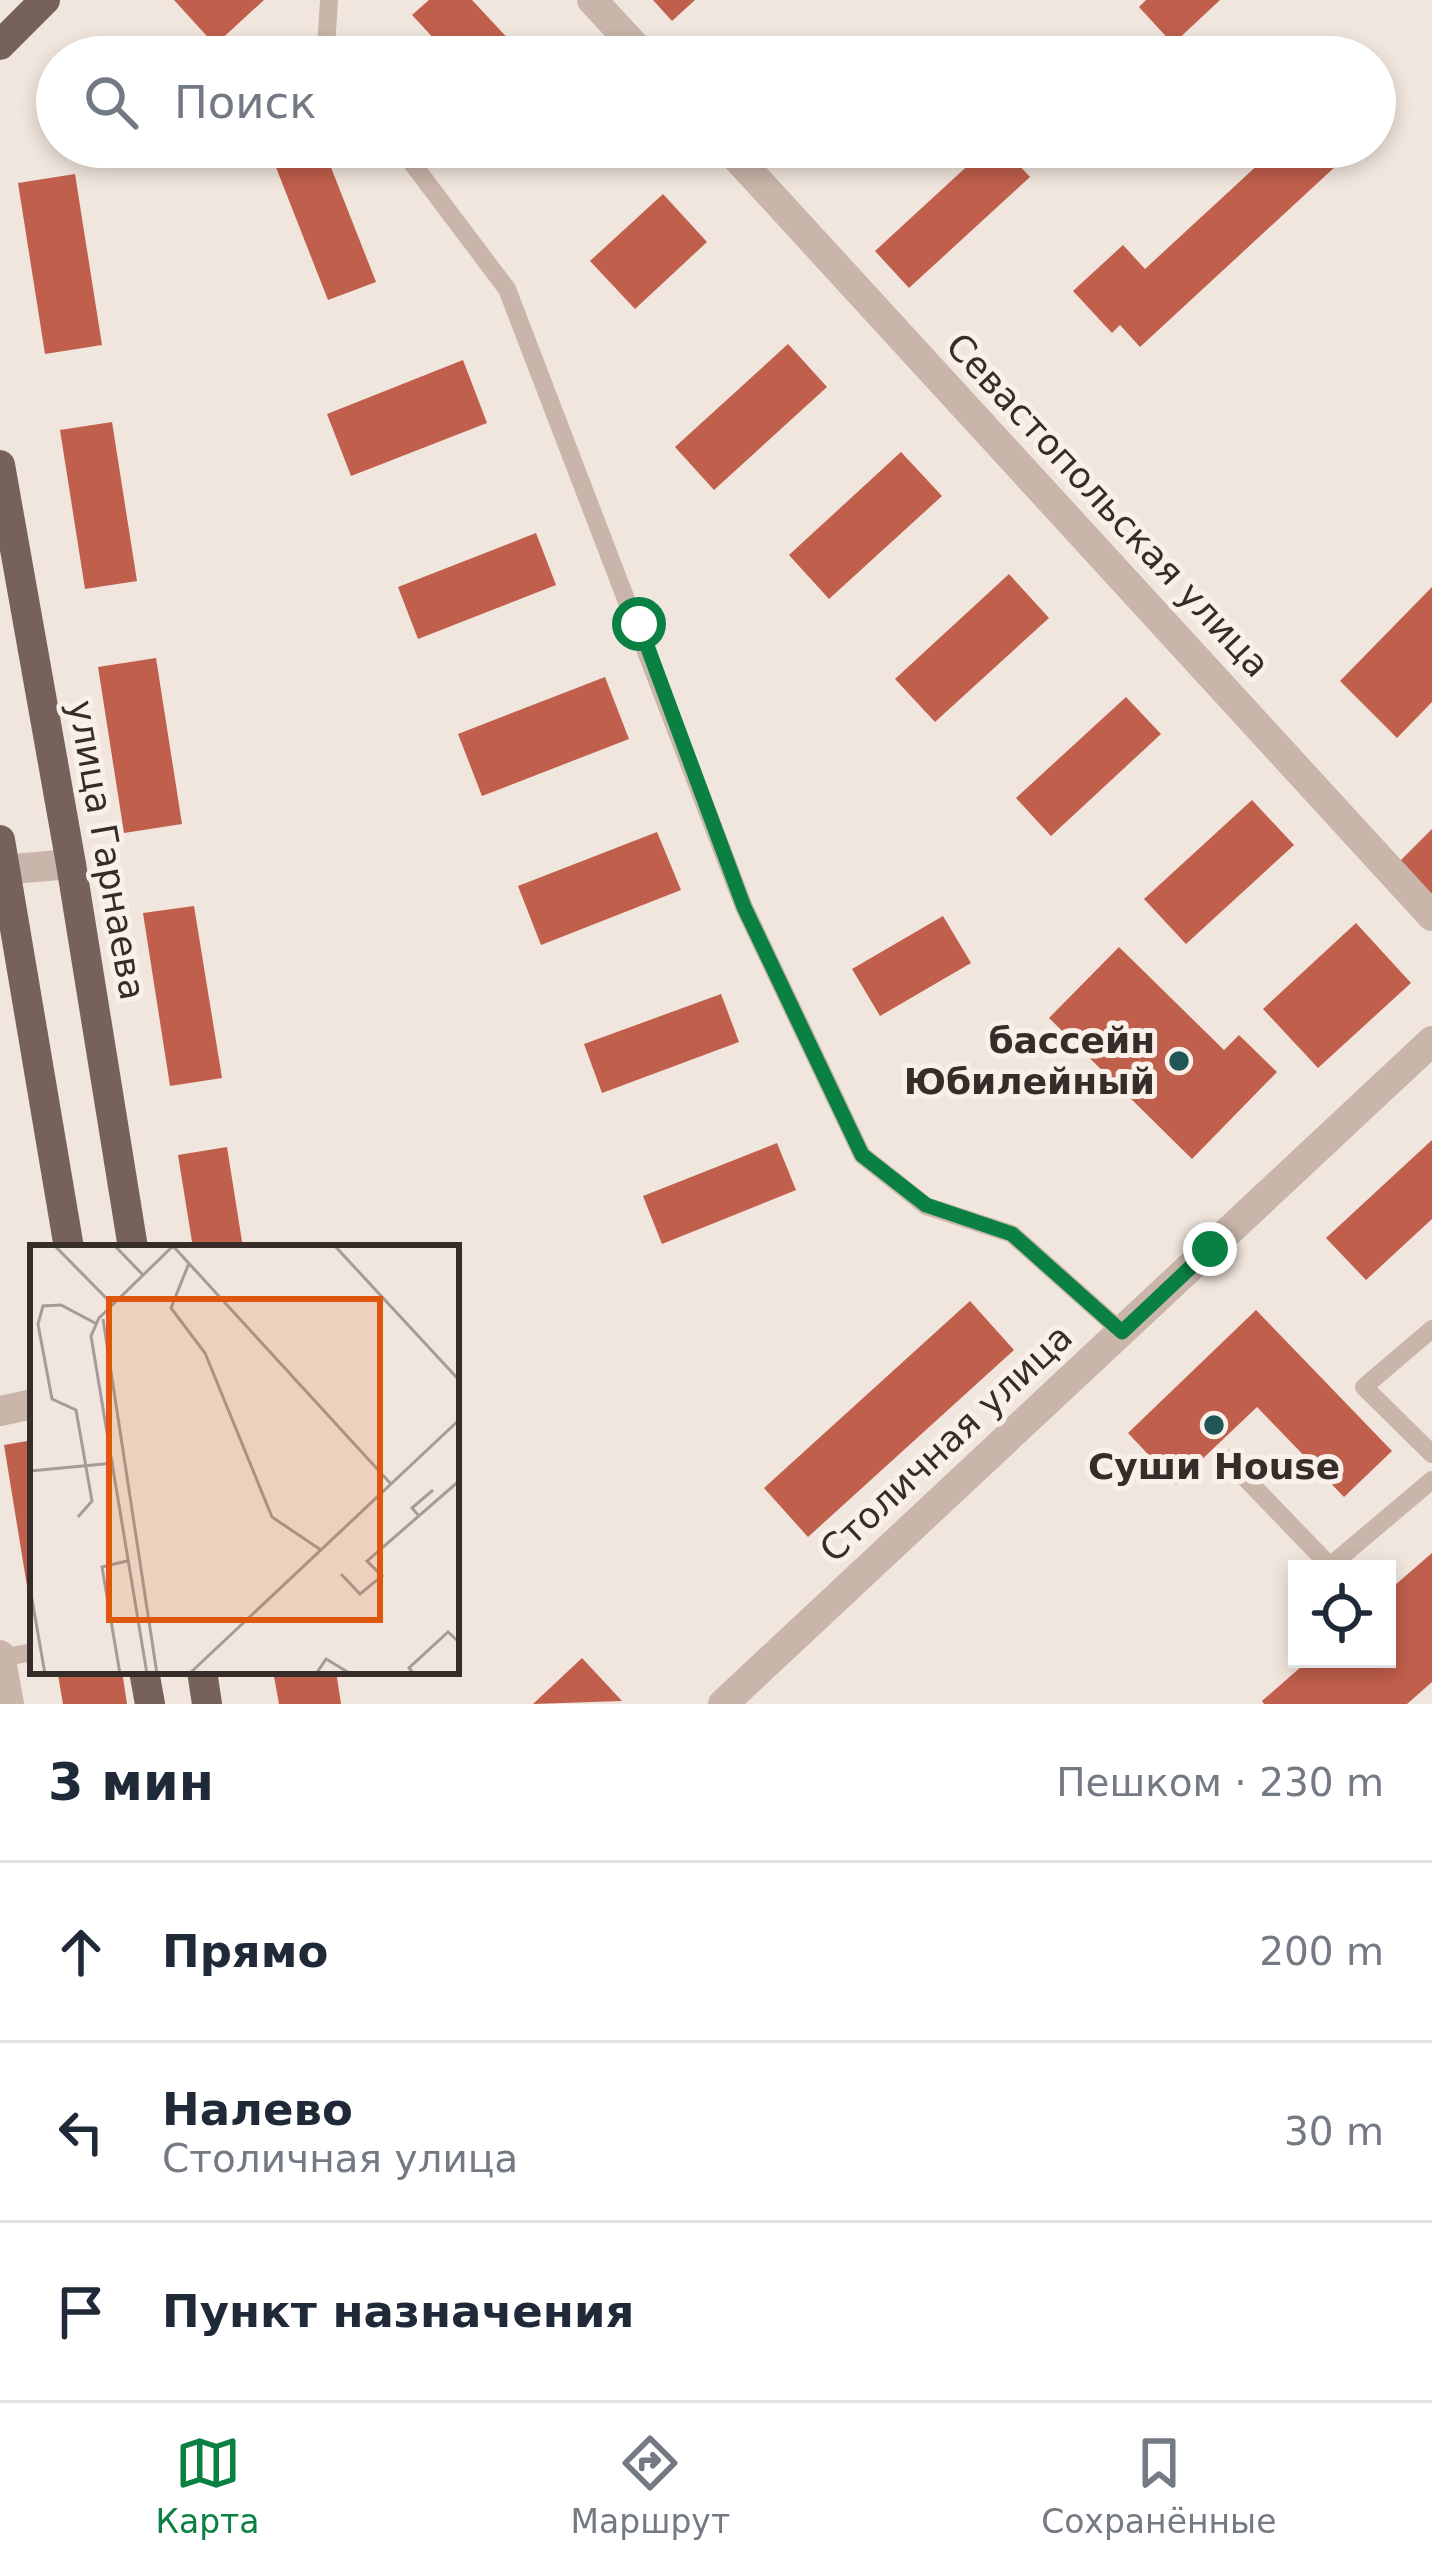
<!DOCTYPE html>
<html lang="ru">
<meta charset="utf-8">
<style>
body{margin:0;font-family:"DejaVu Sans",sans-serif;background:#f2f2f3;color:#1f2937}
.controls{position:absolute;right:36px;bottom:36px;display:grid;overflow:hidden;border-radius:0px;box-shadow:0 6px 18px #0003}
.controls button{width:108px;height:108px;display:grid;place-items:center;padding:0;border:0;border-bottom:3px solid #e0e1e3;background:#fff;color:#1f2937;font:60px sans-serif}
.stop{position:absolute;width:36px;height:36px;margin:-27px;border:9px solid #0b8043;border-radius:50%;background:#fff}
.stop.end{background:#0b8043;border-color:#fff;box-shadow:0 3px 12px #0008}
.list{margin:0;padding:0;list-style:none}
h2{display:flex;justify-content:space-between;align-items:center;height:156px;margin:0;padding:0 48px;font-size:51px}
h2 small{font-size:39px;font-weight:400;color:#747a83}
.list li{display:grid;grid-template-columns:78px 1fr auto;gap:36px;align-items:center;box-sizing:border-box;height:180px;padding:0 48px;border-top:3px solid #e0e1e3}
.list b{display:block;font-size:45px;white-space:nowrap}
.list p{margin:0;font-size:39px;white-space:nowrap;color:#747a83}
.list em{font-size:39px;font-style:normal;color:#747a83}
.icon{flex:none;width:66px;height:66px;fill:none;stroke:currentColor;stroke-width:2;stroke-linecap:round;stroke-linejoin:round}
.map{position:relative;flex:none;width:1432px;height:1704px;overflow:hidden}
.search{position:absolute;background:#fff;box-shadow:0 6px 18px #0003;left:36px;right:36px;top:36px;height:132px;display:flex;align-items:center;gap:30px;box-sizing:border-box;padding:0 42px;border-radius:66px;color:#747a83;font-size:45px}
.sheet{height:696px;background:#fff}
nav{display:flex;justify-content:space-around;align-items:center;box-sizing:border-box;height:168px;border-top:3px solid #e0e1e3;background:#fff;font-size:33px;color:#747a83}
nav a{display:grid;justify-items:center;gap:6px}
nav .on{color:#0b8043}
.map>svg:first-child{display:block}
.building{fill:#c05f4c}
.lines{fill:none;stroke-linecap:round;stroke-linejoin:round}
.service{stroke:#c9b5a9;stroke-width:18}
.minor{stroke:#c9b5a9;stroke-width:30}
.tertiary{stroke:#c9b5a9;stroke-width:30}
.primary{stroke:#77625b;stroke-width:30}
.route{stroke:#0b8043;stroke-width:15}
.poi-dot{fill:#205655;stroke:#f9f0e9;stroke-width:4.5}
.labels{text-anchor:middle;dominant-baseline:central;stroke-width:10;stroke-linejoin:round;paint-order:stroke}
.street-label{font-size:36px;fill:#362c29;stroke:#f9f0e9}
.poi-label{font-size:36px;font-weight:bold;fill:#362c29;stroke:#f9f0e9;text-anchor:end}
.inset-road{fill:none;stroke:#a69c95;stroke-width:3}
.view{fill:#df570d;fill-opacity:0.15;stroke:#df570d;stroke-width:6}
.inset-edge{fill:none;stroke:#362c29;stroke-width:6}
</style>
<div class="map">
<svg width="1432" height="1704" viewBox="0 0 1432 1704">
<rect width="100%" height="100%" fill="#f1e6dd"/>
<!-- building -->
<g class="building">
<path d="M174,0h90l-49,45z"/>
<path d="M429,0h43l53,57h-74l-39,-42z"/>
<path d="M653,0h42l-23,21z"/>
<path d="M1146,0h74l-47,44 -34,-37z"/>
<path d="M790,38l18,19h-39z"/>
<path d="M268,147h55l53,135 -48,18z"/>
<path d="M988,147h14l28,30 -121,111 -34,-37z"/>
<path d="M1249,147h71l17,18 -197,182 -20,-22 -8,8 -39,-42 50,-46 22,24 117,-108z"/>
<path d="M75,174l27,171 -57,9 -27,-171z"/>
<path d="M663,194l44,48 -72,67 -45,-48z"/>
<path d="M788,344l39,43 -113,103 -39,-43z"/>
<path d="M463,360l24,63 -136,53 -24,-62z"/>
<path d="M112,422l25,159 -52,8 -25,-159z"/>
<path d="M901,452l41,44 -113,103 -40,-44z"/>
<path d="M536,533l20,52 -138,54 -20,-52z"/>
<path d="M1009,574l40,44 -114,104 -40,-43z"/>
<path d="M1432,587v115l-35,36 -57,-57z"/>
<path d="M156,658l26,166 -58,9 -26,-166z"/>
<path d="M605,677l24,62 -147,57 -24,-62z"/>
<path d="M1126,697l35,37 -110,102 -35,-38z"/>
<path d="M1252,800l42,45 -108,99 -42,-45z"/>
<path d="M1432,829v78l-39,-39z"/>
<path d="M657,832l24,58 -140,55 -23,-59z"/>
<path d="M194,906l28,172 -52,8 -27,-173z"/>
<path d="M943,916l28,47 -91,53 -28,-47z"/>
<path d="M1356,923l55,60 -93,85 -55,-59z"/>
<path d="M1119,947l105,103 15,-15 38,37 -85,87 -143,-141z"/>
<path d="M721,994l18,48 -137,51 -18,-49z"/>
<path d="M1432,1140v79l-66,61 -40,-42z"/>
<path d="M777,1143l19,47 -134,54 -19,-48z"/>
<path d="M227,1147l16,101h-50l-15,-93z"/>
<path d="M970,1301l44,49 -206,187 -44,-49z"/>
<path d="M1256,1310l136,141 -48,46 -87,-90 -81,77 -48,-51z"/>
<path d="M33,1440v151l-5,1 -24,-147z"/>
<path d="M1432,1553v129l-25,22h-143l-2,-3 48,-42h77v-67z"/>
<path d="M582,1658l40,43 -89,3z"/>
<path d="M80,1671h42l5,33h-64l-5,-29z"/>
<path d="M273,1671h63l5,33h-62z"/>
</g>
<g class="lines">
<!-- service -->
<g class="service">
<path d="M329,0l-3,49 6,8"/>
<path d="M400,147l107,142 237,618 118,248 64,51 86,28 110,98"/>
<path d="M1432,1329l-68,58 68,67"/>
<path d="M1226,1458l104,108 102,-86"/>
<path d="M1,1658l32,-6"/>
</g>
<!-- minor -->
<g class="minor">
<path d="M592,0l53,57"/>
<path d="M727,147l705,769"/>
<path d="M0,870l71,-6"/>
<path d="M0,1411l33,-7"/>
<path d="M0,1655l9,49"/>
</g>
<!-- tertiary -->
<path class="tertiary" d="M723,1704l709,-663"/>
<!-- primary -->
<g class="primary">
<path d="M0,45l45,-45"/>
<path d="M0,465l71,399 62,384"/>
<path d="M0,840l69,408"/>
<path d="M144,1671l6,33"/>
<path d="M202,1671l5,33"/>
</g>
</g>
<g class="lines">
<!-- route -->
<path class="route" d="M639,624l105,283 118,248 64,50 86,29 110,98 88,-83"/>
</g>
<!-- markers -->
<g class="poi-dot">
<circle cx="1179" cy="1061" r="12"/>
<circle cx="1214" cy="1425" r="12"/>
</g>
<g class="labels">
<!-- street labels -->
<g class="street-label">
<text transform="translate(1108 505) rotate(47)">Севастопольская улица</text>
<text transform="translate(107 850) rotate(80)">улица Гарнаева</text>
<text transform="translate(946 1443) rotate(-43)">Столичная улица</text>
</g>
<!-- poi labels -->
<g class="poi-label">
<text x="1155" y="1040">бассейн<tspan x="1155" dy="41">Юбилейный</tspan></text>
<text x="1214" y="1466" text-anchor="middle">Суши House</text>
</g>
</g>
<!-- overview -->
<g transform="translate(30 1245)">
<rect width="429" height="429" fill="#f1e6dd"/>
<path class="inset-road" d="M24,0l58,59M84,0l29,30M304,0l125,135M143,1l218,238M159,18l-18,45 34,45 67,164 49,33M73,74l54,355M0,226l84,-8M389,271l-7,-8 21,-18M48,272l14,-16 -16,-91 -24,-11 -14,-75 5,-18 18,-1 36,19M311,329l19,20 22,-18 -15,-15 92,-80M0,343l15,86M90,429l-18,-107 25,-6M117,429l-56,-338 8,-18 75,-73M159,429l270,-254M286,429l10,-15 25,15M384,429l-5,-6 39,-36 11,10"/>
<path class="view" d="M79,54h271v321h-271z"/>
<rect width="429" height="429" class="inset-edge"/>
</g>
</svg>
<div class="controls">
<button><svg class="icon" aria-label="locate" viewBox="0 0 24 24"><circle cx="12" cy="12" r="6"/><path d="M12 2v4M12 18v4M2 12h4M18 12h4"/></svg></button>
</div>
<div class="stop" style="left:639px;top:624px"></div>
<div class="stop end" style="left:1210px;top:1249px"></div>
<div class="search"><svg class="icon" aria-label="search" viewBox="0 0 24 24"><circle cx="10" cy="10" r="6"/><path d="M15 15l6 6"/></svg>Поиск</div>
</div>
<section class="sheet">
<h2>3 мин<small>Пешком · 230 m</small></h2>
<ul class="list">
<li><svg class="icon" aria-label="ahead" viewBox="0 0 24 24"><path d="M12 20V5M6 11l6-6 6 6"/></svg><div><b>Прямо</b></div><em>200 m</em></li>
<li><svg class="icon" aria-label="left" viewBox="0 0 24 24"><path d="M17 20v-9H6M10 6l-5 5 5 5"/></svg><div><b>Налево</b><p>Столичная улица</p></div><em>30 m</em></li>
<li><svg class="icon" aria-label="arrive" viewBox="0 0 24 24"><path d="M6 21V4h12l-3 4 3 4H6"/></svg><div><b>Пункт назначения</b></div></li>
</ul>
</section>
<nav>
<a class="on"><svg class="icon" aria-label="map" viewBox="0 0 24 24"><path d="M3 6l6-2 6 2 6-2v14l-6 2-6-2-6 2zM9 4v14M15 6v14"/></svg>Карта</a>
<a><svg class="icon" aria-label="directions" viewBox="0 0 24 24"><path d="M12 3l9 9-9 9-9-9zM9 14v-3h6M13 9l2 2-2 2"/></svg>Маршрут</a>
<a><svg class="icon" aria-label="saved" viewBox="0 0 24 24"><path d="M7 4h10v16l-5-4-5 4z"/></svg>Сохранённые</a>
</nav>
